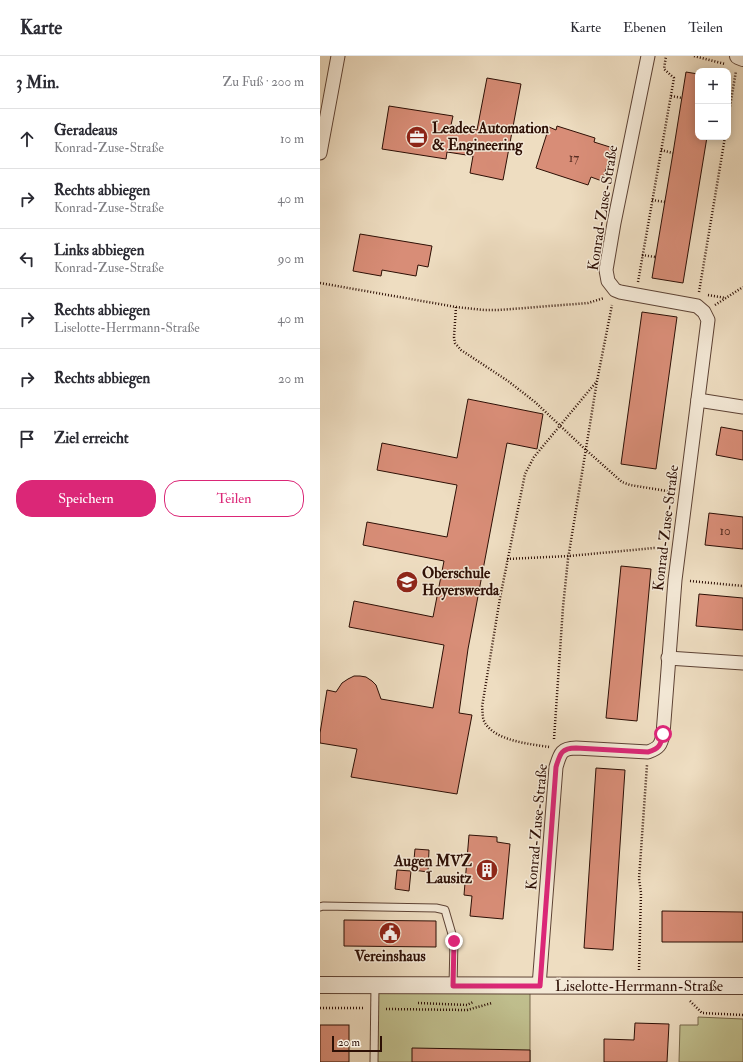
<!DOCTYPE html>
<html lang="de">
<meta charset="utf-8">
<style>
body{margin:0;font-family:"IM FELL Double Pica",serif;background:#f2f2f3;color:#2b2b33}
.controls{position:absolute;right:12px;top:12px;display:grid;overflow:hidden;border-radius:8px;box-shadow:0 2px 10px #0003}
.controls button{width:36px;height:36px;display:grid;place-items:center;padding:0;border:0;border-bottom:1px solid #e1e1e2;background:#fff;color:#2b2b33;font:20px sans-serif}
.scale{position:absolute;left:12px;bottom:10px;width:50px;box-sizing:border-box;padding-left:4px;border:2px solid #2d0f05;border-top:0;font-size:11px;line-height:14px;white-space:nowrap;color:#2d0f05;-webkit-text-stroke:3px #f4e9d7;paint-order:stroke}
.stop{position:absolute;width:12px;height:12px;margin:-9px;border:3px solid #db2777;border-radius:50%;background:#fff}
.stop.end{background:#db2777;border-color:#fff;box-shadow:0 1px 4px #0008}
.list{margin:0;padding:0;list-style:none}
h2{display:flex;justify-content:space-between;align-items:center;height:52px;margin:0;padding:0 16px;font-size:17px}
h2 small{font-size:13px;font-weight:400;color:#7c7c81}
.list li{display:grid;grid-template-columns:26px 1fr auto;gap:12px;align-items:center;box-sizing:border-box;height:60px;padding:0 16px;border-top:1px solid #e1e1e2}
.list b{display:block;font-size:15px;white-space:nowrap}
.list p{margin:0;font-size:13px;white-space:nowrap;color:#7c7c81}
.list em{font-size:13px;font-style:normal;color:#7c7c81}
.actions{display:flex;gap:8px;padding:12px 16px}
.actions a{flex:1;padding:9px 0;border:1px solid #db2777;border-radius:16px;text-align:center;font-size:14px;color:#db2777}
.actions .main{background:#db2777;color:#fff}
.icon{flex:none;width:22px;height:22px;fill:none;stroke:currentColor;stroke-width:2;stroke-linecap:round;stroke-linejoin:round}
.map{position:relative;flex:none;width:423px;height:1006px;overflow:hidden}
header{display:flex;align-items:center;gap:24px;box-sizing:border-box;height:56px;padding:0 20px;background:#fff;border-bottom:1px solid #e1e1e2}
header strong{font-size:19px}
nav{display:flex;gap:22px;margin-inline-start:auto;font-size:14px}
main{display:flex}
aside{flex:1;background:#fff}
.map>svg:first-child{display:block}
.green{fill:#c0bf8e;stroke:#76674a}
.building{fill:#d88d77;stroke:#2d0f05}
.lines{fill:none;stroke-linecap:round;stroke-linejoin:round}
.service-casing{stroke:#5d4234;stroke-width:9}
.minor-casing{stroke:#5d4234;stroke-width:15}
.tertiary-casing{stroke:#5d4234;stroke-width:18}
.path{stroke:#2d0f05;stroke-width:2.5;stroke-dasharray:1 2;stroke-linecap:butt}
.service{stroke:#f4e9d7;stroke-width:7}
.minor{stroke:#f4e9d7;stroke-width:13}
.tertiary{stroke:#f4e9d7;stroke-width:16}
.route{stroke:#db2777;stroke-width:5}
.labels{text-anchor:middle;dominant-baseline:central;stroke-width:3;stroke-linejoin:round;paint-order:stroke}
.number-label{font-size:13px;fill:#582e22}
.poi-label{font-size:15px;font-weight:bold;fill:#2d0f05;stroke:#f4e9d7;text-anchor:start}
.street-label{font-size:15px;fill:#2d0f05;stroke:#f4e9d7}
</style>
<header>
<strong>Karte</strong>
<nav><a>Karte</a><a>Ebenen</a><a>Teilen</a></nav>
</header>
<main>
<aside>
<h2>3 Min.<small>Zu Fuß · 200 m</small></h2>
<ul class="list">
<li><svg class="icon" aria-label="ahead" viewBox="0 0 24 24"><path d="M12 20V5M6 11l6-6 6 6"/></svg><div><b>Geradeaus</b><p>Konrad-Zuse-Straße</p></div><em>10 m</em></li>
<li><svg class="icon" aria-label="right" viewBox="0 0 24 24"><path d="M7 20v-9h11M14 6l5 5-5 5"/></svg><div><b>Rechts abbiegen</b><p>Konrad-Zuse-Straße</p></div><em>40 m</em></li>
<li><svg class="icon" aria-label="left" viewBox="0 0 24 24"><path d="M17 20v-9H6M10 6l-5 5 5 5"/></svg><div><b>Links abbiegen</b><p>Konrad-Zuse-Straße</p></div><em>90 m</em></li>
<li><svg class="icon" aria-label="right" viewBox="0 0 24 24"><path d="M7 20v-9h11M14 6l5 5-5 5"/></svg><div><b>Rechts abbiegen</b><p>Liselotte-Herrmann-Straße</p></div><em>40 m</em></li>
<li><svg class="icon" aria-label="right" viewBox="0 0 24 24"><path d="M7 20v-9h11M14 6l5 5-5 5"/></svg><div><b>Rechts abbiegen</b></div><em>20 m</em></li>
<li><svg class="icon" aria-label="arrive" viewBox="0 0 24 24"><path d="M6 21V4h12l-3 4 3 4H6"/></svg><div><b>Ziel erreicht</b></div></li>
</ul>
<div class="actions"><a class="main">Speichern</a><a>Teilen</a></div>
</aside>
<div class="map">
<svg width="423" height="1006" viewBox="0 0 423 1006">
<rect width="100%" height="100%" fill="#eeddc1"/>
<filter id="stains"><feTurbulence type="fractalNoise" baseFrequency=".005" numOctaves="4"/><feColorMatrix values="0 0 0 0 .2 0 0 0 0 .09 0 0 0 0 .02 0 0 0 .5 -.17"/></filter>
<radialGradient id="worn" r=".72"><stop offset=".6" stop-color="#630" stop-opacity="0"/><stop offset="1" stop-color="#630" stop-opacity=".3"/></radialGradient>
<!-- green -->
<g class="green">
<path d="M55,929l155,1v76h-156z"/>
<path d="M378,961l45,2v43h-64l1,-37h18z"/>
</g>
<!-- building -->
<g class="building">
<path d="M366,16l12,2v63h9l-24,146 -31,-5 21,-125z"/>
<path d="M167,22l34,6 -18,96 -33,-7 3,-17 -26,-4 -1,7 -64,-10 7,-43 64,10 -2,9 26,5z"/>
<path d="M237,70l38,12 -1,4 19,6 -11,33 -11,-4 -3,8 -52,-17 13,-41 7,3z"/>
<path d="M40,178l72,12 -4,21 -10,-2 -2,11 -34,-6 -1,6 -28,-5z"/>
<path d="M322,256l35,5 -21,152 -35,-5z"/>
<path d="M148,343l75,15 -6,35 -30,-6 -39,206 -9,64 13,2 -15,79 -106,-17 6,-28 -37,-6v-10l7,-43 9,2 6,-9 6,-4 6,-3h6l6,1 6,4 4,4 5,14 52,9 11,-63 -95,-18 5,-26 79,16 11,-56 -81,-16 4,-23 80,15 10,-52 -80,-15 5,-27 75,15z"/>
<path d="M401,371l22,4v29l-27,-5z"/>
<path d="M389,457l34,4v32l-38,-4z"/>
<path d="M301,510l30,3 -14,152 -31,-3z"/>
<path d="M379,538l44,4v32l-47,-4z"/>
<path d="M276,712l29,2 -12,180 -29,-2z"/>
<path d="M149,779l28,2v5l13,2 -7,75 -33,-3 2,-20 -8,-1z"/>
<path d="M95,793l14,1 -1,22 -15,-2z"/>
<path d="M77,814l14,1 -2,20 -14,-2z"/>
<path d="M342,855l81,1v30h-81z"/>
<path d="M24,864l92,1v26l-92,-1z"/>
<path d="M315,967l34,1 -2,38h-63v-23l30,1z"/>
<rect x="0" y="969" width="29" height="37"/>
<path d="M92,992l118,2v12h-118z"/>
</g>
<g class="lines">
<!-- service casing -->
<g class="service-casing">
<g id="service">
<path d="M0,851l3,-1 113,2 9,2 9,31 -1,45"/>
<path d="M54,1006l1,-77"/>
</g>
</g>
<!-- minor casing -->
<g class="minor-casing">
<g id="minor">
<path d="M0,97l18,-97"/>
<path d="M378,344l45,7"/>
<path d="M348,602l75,5"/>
<path d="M219,930l17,-219c4,-13 5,-19 20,-19l72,4c11,-4 13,-7 15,-18l12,-154 33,-260 -4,-8 -7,-6 -77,-14 -5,-2 -7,-9 -2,-11 8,-47 34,-167"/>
</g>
</g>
<!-- tertiary casing -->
<g class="tertiary-casing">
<g id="tertiary">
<path d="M418,0l5,2"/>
<path d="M0,929l423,1"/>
</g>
</g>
<!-- path -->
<g class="path">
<path d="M374,0l31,8"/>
<path d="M351,40l11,2"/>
<path d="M408,62l8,-47"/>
<path d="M341,94l12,3"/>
<path d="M332,144l13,2"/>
<path d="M322,199l13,2"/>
<path d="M318,226l36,-204 -10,-9 2,-13"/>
<path d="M0,227l136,24 28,3h15l89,-7 16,-5"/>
<path d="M379,236l26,-155"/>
<path d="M388,239l18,3"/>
<path d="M395,249l28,-18"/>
<path d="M136,251l-2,30 1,6 6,7 47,31 27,21 51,48 36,32 8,3 43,7"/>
<path d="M187,503l62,-3 85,-8 12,1"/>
<path d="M370,525l53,5"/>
<path d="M234,683l9,-132 5,-48 29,-178 15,-76"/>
<path d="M229,691c-19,-3 -53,-6 -64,-24 -3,-5 -2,-10 -3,-16l18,-109 25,-124 9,-17 63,-76"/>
<path d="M319,914l2,-77 -2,-14 8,-114"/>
<path d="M370,945l12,12 41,2"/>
<path d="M98,947l49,2 6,-3"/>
<path d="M0,952h43"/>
<path d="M66,953l81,1 25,-7"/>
</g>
<!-- service -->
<use href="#service" class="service"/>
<!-- minor -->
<use href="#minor" class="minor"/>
<!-- tertiary -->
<use href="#tertiary" class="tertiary"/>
</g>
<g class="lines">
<!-- route -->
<path class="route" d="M134,885l-1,45h87l16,-219c4,-13 5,-19 20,-19l72,4c11,-3 13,-7 15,-18"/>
</g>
<!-- icons -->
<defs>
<g id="office-disc" transform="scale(1.15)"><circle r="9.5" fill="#8f2418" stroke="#f4e9d7"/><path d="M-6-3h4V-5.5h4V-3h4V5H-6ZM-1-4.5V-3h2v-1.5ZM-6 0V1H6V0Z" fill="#fff"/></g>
<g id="school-disc" transform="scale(1.15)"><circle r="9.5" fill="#8f2418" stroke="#f4e9d7"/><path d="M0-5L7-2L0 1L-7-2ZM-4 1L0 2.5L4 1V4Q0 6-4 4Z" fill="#fff"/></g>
<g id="building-disc" transform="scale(1.15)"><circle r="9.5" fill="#8f2418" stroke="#f4e9d7"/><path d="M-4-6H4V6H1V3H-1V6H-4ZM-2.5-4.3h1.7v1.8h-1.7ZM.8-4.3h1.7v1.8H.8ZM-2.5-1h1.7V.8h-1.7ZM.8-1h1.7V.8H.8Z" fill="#fff"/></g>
<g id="civic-disc" transform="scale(1.15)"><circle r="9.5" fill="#8f2418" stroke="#f4e9d7"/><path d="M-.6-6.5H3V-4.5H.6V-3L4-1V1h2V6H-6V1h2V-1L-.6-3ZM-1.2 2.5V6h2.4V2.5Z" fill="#fff"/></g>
</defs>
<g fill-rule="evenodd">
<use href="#office-disc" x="97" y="81"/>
<use href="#school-disc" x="87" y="526"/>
<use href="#building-disc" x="167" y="814"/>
<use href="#civic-disc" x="70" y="877"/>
</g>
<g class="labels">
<!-- number labels -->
<g class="number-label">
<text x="254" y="102">17</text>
<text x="405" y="475">10</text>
</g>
<!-- poi labels -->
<g class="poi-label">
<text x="112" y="72">Leadec Automation<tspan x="112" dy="17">&amp; Engineering</tspan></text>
<text x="102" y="517">Oberschule<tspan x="102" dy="17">Hoyerswerda</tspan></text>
<text x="152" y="805" text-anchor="end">Augen MVZ<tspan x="152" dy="17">Lausitz</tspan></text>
<text x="70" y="900" text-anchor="middle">Vereinshaus</text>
</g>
<!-- street labels -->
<g class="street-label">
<text transform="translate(283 152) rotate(-81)">Konrad-Zuse-Straße</text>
<text transform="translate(346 472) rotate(-83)">Konrad-Zuse-Straße</text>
<text transform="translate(217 771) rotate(-85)">Konrad-Zuse-Straße</text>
<text x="319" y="930">Liselotte-Herrmann-Straße</text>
</g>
</g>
<rect width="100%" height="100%" filter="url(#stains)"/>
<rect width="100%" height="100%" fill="url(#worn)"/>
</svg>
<div class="controls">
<button>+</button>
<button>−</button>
</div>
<div class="scale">20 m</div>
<div class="stop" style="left:343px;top:678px"></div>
<div class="stop end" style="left:134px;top:885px"></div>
</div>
</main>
